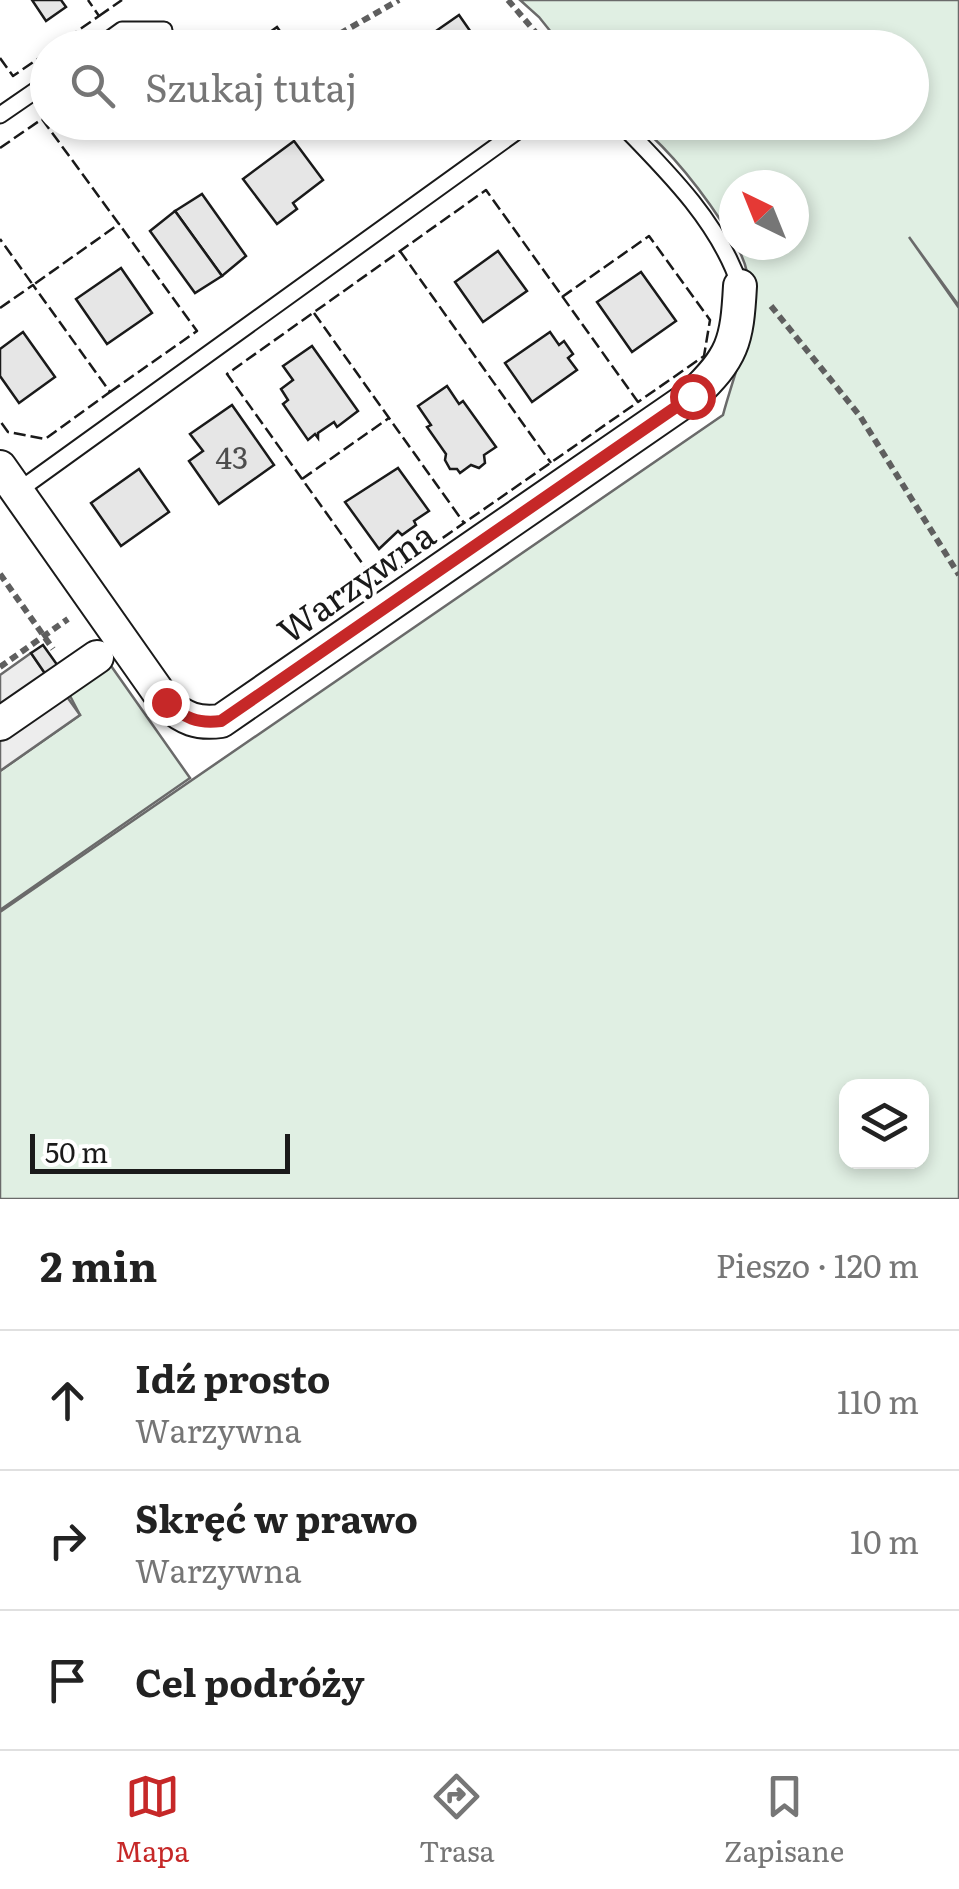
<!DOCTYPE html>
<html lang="pl">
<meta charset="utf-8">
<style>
body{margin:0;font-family:Literata,serif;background:#f6f6f6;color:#222}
.controls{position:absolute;right:30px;bottom:30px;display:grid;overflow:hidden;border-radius:20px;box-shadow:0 5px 15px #0003}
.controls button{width:90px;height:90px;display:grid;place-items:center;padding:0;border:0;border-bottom:2px solid #e0e0e0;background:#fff;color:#222;font:50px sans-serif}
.compass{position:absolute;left:719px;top:170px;width:90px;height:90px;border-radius:50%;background:#fff;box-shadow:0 5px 15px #0003;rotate:317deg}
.scale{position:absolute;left:30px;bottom:25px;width:260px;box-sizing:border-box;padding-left:10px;border:5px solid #1a1a1a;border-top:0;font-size:28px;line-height:35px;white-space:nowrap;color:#1a1a1a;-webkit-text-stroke:8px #fff;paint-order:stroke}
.stop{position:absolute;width:30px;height:30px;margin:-22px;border:8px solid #c62828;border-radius:50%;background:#fff}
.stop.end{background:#c62828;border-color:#fff;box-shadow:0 2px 10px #0008}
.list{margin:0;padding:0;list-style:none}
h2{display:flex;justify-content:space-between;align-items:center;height:130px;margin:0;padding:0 40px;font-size:42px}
h2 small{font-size:32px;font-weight:400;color:#767676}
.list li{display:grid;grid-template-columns:65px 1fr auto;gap:30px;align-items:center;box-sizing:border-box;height:140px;padding:0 40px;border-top:2px solid #e0e0e0}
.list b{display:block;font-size:38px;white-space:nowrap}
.list p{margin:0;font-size:32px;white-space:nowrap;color:#767676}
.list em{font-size:32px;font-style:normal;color:#767676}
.icon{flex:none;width:55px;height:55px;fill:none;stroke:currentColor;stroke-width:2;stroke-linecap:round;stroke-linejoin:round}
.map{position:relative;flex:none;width:959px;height:1199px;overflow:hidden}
.search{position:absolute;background:#fff;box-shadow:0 5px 15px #0003;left:30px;right:30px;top:30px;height:110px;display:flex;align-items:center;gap:25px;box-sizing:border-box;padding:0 35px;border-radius:55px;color:#767676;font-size:38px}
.sheet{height:550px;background:#fff}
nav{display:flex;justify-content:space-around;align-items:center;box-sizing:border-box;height:140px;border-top:2px solid #e0e0e0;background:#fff;font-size:28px;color:#767676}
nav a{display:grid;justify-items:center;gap:5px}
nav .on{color:#c62828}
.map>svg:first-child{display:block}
.green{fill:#e0efe3;stroke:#6a6a6a;stroke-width:2.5;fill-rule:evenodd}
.parking{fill:#ededed;stroke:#6a6a6a;stroke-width:2.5}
.building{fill:#e6e6e6;stroke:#1a1a1a;stroke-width:2.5}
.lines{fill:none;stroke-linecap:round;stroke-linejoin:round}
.service-casing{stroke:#1a1a1a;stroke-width:19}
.minor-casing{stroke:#1a1a1a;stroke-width:36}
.path{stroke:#5f5f5f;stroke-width:6;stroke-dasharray:8 5;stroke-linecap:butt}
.service{stroke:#fff;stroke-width:15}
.minor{stroke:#fff;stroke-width:32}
.fence{stroke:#1a1a1a;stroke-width:2.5;stroke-dasharray:12 5;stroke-linecap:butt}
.route{stroke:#c62828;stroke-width:12}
.labels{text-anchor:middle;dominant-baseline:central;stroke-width:8;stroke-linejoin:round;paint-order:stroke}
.number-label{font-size:30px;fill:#4d4d4d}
.street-label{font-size:35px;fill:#1a1a1a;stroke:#fff}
</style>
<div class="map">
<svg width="959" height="1199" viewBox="0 0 959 1199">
<rect width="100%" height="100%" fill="#fff"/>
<!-- green -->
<g class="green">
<path d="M520,0h439v306l-50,-69 50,71v891h-959v-287l723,-497c14,-53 45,-118 13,-170h58v-60h-60v56c-26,-42 -60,-87 -97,-118l275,-1v-74l-349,-1 -24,-30zM846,1086h76v76h-76z"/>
<path d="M109,663l81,115 -190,132v-139l80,-56 -12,-23z"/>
</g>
<!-- parking -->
<g class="parking">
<path d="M31,653l15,22 -46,32v-32z"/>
<path d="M65,694l15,21 -80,56v-31z"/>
</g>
<!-- building -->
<g class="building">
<path d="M32,0h29l5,7 -20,14z"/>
<path d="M459,15l23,33h-54l-5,-8z"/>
<path d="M277,27l15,21h-44z"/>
<path d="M294,141l29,39 -30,23 4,6 -20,15 -34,-45z"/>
<path d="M202,194l44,62 -24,20 -47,-65z"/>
<path d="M175,211l47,65 -27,17 -45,-62z"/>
<path d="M498,251l29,40 -44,31 -28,-40z"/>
<path d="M121,268l31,45 -45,31 -31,-45z"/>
<path d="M641,272l35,49 -44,31 -35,-50z"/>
<path d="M23,332l32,45 -36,26 -19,-27v-27z"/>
<path d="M550,332l9,13 5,-4 9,13 -5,4 9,12 -45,32 -27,-39z"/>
<path d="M312,346l46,65 -21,16 -3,-5 -16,11v5l-3,-4 -7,6 -25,-36 5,-4 -7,-11 12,-9 -10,-14z"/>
<path d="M447,386l12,18 4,-3 33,46 -12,8 1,8 -6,5 -8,-3 -11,8 -3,-4h-7l-5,-9 1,-6 -19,-27 4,-2 -13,-19z"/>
<path d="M232,405l42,60 -55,39 -30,-43 14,-10 -13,-17z"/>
<path d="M398,468l31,43 -15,10 2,4 -14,10 -4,-4 -19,18 -34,-47z"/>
<path d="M139,469l30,43 -48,34 -30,-43z"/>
<path d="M43,645l15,21 -12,9 -15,-22z"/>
</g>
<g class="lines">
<!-- service casing -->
<g class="service-casing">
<g id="service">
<path d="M97,48l25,-18h42"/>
<path d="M0,115l48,-33"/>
<path d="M619,122c47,48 100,100 121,164"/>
<path d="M18,491l512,-369"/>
</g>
</g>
<!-- minor casing -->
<g class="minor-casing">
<g id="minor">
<path d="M0,467l166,236c19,16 31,21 55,18l471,-325c41,-39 45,-54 48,-110"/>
<path d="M0,724l97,-67"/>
</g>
</g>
<!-- path -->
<g class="path">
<path d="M508,0l41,48"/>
<path d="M315,41l26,-8 58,-33"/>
<path d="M771,306l89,110 99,159"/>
<path d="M0,574l53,75"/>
<path d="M0,667l68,-48"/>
</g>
<!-- service -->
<use href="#service" class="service"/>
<!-- minor -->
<use href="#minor" class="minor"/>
<!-- fence -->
<g class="fence">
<path d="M99,16l23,-16"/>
<path d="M53,48l46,-32 -11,-16"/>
<path d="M0,58l13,18 35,-24"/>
<path d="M0,148l42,-29 77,105 -86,61 -33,-46"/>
<path d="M400,251l151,212"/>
<path d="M562,297l87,-61 61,84 -6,36 -66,46"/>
<path d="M0,308l33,-23 77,107 -65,47 -37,-7 -8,-11"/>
<path d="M314,313l150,210 -87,61 -150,-210 259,-184 152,212 -174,121"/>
<path d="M110,392l87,-61 -78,-107"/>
<path d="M302,479l87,-61"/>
</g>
</g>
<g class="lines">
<!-- route -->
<path class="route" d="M166,702c19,16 31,22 55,19l471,-325"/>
</g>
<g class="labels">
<!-- number labels -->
<g class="number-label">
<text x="232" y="456">43</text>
</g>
<!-- street labels -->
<g class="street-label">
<text transform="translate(355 581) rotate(-35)">Warzywna</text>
</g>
</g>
</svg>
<div class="controls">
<button><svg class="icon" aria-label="layers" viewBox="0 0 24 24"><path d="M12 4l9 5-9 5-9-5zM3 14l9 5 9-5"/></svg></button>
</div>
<svg class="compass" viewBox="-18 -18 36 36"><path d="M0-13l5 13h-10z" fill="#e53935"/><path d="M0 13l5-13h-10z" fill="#767676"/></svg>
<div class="scale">50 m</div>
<div class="stop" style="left:692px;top:396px"></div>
<div class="stop end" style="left:166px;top:702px"></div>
<div class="search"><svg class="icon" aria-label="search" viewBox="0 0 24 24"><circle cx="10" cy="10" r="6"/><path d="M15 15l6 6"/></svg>Szukaj tutaj</div>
</div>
<section class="sheet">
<h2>2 min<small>Pieszo · 120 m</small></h2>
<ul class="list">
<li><svg class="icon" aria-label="ahead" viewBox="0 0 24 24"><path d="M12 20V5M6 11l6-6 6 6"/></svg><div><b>Idź prosto</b><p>Warzywna</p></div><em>110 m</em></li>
<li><svg class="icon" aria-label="right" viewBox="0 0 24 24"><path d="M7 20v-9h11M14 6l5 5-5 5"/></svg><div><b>Skręć w prawo</b><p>Warzywna</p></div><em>10 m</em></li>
<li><svg class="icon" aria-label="arrive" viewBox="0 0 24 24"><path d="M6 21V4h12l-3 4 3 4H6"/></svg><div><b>Cel podróży</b></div></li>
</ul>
</section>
<nav>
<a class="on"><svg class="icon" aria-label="map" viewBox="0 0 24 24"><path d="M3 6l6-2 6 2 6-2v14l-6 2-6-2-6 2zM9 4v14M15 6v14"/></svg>Mapa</a>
<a><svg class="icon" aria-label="directions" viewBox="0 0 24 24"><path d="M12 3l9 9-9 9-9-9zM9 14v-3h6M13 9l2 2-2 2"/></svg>Trasa</a>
<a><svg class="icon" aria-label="saved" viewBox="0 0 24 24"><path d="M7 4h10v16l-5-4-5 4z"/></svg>Zapisane</a>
</nav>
